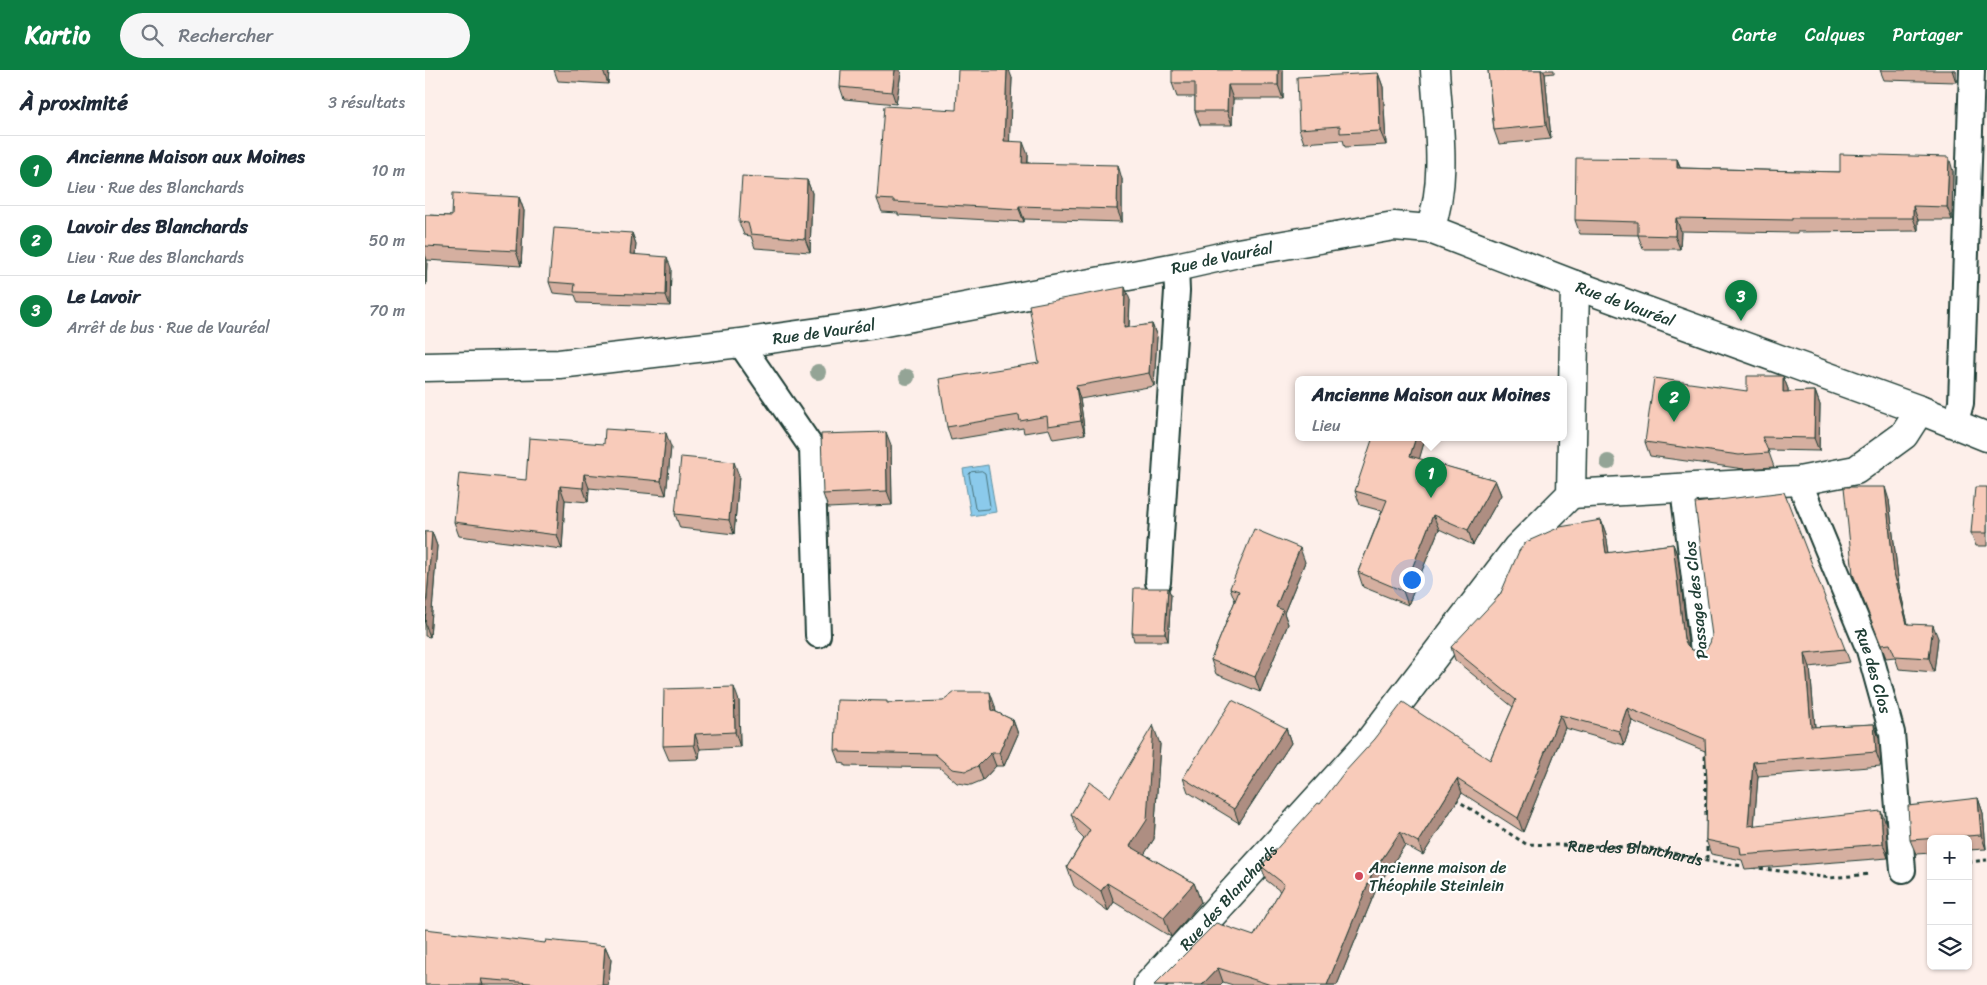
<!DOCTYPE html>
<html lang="fr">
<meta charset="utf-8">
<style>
body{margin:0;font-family:Sriracha,sans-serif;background:#f6f6f7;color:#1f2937}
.controls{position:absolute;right:15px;bottom:15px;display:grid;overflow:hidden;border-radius:8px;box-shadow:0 1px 4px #0004}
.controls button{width:45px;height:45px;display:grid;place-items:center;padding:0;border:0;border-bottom:1px solid #e0e1e3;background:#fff;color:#1f2937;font:25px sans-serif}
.you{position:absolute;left:986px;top:509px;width:18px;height:18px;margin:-12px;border:4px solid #fff;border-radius:50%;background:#1a73e8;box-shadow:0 0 0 8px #1a73e833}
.badge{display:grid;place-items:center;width:32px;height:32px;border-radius:50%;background:#0b8043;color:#fff;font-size:16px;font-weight:700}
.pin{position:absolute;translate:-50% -41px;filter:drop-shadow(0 1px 2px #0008)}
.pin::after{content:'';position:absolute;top:26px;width:18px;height:15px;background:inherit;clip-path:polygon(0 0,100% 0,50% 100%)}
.popup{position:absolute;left:870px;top:306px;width:272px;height:65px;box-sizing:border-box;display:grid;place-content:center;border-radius:8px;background:#fff;filter:drop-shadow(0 1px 4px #0005);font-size:16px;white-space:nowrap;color:#747a83}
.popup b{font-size:19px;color:#1f2937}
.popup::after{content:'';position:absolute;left:50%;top:100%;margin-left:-10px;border:10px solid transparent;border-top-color:#fff}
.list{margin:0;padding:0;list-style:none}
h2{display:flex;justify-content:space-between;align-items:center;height:65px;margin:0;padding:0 20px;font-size:21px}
h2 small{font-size:16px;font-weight:400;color:#747a83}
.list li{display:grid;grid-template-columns:32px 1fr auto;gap:15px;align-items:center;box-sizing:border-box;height:70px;padding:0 20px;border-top:1px solid #e0e1e3}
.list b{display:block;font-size:19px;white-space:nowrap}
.list p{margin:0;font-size:16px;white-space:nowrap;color:#747a83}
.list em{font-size:16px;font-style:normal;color:#747a83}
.icon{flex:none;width:28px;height:28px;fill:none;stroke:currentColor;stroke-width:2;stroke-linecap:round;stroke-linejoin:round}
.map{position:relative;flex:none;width:1562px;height:915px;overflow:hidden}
header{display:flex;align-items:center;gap:30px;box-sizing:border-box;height:70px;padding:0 25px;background:#0b8043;color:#fff}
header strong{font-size:24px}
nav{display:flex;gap:28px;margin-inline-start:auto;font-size:18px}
.search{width:350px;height:45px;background:#f6f6f7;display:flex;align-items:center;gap:12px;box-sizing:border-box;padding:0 18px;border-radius:28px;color:#747a83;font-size:19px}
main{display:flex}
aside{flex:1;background:#fff}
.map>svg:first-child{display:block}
.water{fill:#8bcaeb;stroke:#6092a2}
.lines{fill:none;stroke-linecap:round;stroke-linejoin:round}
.shore{stroke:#4a757d;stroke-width:1}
.service-casing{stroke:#1f3d34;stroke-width:28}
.minor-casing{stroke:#1f3d34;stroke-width:31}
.tertiary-casing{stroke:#1f3d34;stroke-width:31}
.path{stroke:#1f3d34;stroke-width:3;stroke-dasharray:4 4;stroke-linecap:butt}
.service{stroke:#fff;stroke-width:24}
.minor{stroke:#fff;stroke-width:28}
.tertiary{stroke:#fff;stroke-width:28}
.tree{fill:#94a496}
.wall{fill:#d5afa0;stroke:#1f3d34}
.shaded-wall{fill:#ae8e82;stroke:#1f3d34}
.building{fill:#f8cbba;stroke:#1f3d34}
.poi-dot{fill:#d1495b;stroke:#fff;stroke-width:2}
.labels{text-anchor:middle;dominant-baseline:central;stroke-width:4.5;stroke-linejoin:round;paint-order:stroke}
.street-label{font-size:16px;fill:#1f3d34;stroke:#fff}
.poi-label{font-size:16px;fill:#1f3d34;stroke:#fff;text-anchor:start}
</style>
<header>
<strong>Kartio</strong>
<div class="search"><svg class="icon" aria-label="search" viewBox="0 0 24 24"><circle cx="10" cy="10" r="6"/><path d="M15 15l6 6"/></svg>Rechercher</div>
<nav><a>Carte</a><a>Calques</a><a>Partager</a></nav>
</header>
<main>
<aside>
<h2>À proximité<small>3 résultats</small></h2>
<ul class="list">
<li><span class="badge">1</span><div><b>Ancienne Maison aux Moines</b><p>Lieu · Rue des Blanchards</p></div><em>10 m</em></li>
<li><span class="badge">2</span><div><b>Lavoir des Blanchards</b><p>Lieu · Rue des Blanchards</p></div><em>50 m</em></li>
<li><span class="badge">3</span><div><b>Le Lavoir</b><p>Arrêt de bus · Rue de Vauréal</p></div><em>70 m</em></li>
</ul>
</aside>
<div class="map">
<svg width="1562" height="915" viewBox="0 0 1562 915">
<rect width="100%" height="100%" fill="#fdefea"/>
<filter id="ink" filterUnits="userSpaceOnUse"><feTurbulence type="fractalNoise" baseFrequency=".02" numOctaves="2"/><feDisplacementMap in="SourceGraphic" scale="10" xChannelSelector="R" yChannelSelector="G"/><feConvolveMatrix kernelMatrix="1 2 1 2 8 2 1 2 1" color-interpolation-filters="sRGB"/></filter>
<g filter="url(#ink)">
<!-- water -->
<path class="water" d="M563,395l8,47 -25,4 -8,-47z"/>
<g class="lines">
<!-- shore -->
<path class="shore" d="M557,401l3,2 5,33 -2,3 -11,1 -2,-2 -6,-34 2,-2z"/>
<!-- service casing -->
<g class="service-casing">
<g id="service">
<path d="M315,273l72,105 6,187"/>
<path d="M1530,355l6,-22 11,-333"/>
<path id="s2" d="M1374,411l70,169 23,83 11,137"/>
<path d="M1258,419l20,162"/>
<path d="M733,512l19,-291 -1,-24"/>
</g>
</g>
<!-- minor casing -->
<g class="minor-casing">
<g id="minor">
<path d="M1005,159c18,-50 8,-106 5,-159"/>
<path d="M1146,424l228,-13 57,-11 48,-35 16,-25"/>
<path id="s3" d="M723,915l220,-242 149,-195 54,-54 4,-209"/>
</g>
</g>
<!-- tertiary casing -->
<g class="tertiary-casing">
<g id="tertiary">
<path id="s4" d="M0,297l134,-3 181,-21 129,-18 307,-58 62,-14 156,-27 36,3 145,56 345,125 67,27"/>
</g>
</g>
<!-- path -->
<g class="path">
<path d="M1280,677l1,71"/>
<path id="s1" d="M1030,729l71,45 124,4 57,13 123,17 40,-4"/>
<path d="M1282,769v22"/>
<path d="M1543,792l19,-2"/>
</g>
<!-- service -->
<use href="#service" class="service"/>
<!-- minor -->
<use href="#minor" class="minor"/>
<!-- tertiary -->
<use href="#tertiary" class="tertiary"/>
</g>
<!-- trees -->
<g class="tree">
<circle cx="393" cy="302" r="8"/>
<circle cx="482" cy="307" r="8"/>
<circle cx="1183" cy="392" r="8"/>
</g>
<!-- wall -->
<g class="wall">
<path d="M129,0h55l-1,14 -50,-3z"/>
<path d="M858,0v29h-50l-1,26h-32l-5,-14v-14h-18l-5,-14z"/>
<path d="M1063,0h66v3l-9,1 6,65 -52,5 -5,-14z"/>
<path d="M1455,0h76v12l-72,-2z"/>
<path d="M476,3l-5,31 -52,-5 -4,-12z"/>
<path d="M953,3l5,14 3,58 -41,2 -2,-7 -39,3 -5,-14z"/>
<path d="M587,8l-3,63 19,14v8l94,16v43l-98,-3v3l-126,-7v-2l-16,-1 -5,-13 79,-89z"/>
<path d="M1252,89l4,9 159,4 113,-1 -1,49h-34v11l-121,1v1l-116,-2 -1,18h-37l-5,-14 -58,-1 -5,-14z"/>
<path d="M382,110l5,13 -2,59 -55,-4 -4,-12 -7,-1 -5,-13z"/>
<path d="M94,127l5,14 -3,55 -94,-6 -1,25h-1v-70l27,1z"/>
<path d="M207,163l4,11 -1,10 36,14 -1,38 -92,-3 -3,-8 -22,-2 -4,-11z"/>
<path d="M705,230l-1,28 23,-4 5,13 -3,49 -74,13 5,35 -32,5 -4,-10 -25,4 -1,-5 -72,12 -4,-13z"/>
<path d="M1358,306l5,13v3l27,-1 5,14 -1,46 -51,-1 6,17 -30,2 -94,-13 -5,-14 102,-51z"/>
<path d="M1000,369l-6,20 76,21 6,15 -28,50 -34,-16 -31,76 -45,-18 -5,-15 24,-61 -22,-6 -5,-14z"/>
<path d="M179,374l67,3 -5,48 -77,-7 -1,14 -23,-2 -3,49 -103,-13 -5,-14 72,-42z"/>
<path d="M466,375l1,60 -64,3 -5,-14z"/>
<path d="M314,406l-5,58 -54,-6 -5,-14z"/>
<path d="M1562,417v59h-11l-5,-13z"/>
<path d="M1464,430l10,86 9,38 30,14 -4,34 -35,-3 -4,-12 -9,1 -28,-71z"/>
<path d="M1176,450l5,14 3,19 64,-9 5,13 11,90 3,3 8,1 145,-2 5,13 -40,5 5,60 59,-3 5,14 2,28 -123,10 -4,50 132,-2 2,34 -143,11 -3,-9 -31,-6 -5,-14 1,-59 -2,-30 -73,-30 -8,24 -59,-17 -42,104 -61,-39 -39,62 -18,-10 -28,42 -40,98h-104l-10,-3 -3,3h-66l100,-49 26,-45 -14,-11 -5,-14 59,-62 170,-44 23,-53 -58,-47 -4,-13z"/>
<path d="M0,462h7l5,14 -7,91 -5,-1z"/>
<path d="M880,492l-21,51 4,11 -28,68 -44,-18 -5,-14 24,-59 -5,-13z"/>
<path d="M743,518l3,7 -3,46h-34l-2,-8z"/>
<path d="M314,631l1,46 -40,2 -1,10 -30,1 -6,-14z"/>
<path d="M463,633l107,3 1,6 17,8 5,14 -14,32h-8l-13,14 -12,5 -14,-2 -17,-15 -95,-2v-2l-5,-1 -5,-13z"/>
<path d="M861,658l5,15 -52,80 -51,-31 -5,-14z"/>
<path d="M735,674l-6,95 -10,15 50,29 7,19 -30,35 -57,-35 -6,9 -34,-25 -7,-19 17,-28 -6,-6 -7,-19 39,-17z"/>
<path d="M1553,728l5,15 3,36 -18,1v-11h-37v14l-15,1 -6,-14z"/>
<path d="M120,873l60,3 6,14 -3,25h-183z"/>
</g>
<!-- shaded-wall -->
<g class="shaded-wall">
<path d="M178,0h6l-1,14z"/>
<path d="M470,0h4l2,3 -5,31 -4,-12z"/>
<path d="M582,0h2l3,8 -3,76 -5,-13z"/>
<path d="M853,0h5v29l-5,-14z"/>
<path d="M1116,0h2l2,4 6,65 -5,-14z"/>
<path d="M1527,0h4v12z"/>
<path d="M953,3l5,14 3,58 -6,-14z"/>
<path d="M803,15l5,14 -1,26 -5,-14z"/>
<path d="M598,72l5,13 -1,21 -5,-13z"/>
<path d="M1524,87l4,14 -1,49 -5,-13z"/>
<path d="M1252,89l5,14 -5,-5z"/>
<path d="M693,95l4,14v43l-5,-13z"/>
<path d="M382,110l5,13 -2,59 -5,-13z"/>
<path d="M94,127l5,14 -3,55 -5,-15z"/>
<path d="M594,136l5,13v3l-5,-13z"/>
<path d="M1488,136l5,14v11l-5,-13z"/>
<path d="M1251,148l5,13 -1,18 -5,-13z"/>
<path d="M207,163l4,11 -2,21 -4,-11z"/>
<path d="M0,184l2,6 -1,25 -1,-2z"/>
<path d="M242,187l4,11 -1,38 -4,-11z"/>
<path d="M700,217l5,13 -2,41 -4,-13z"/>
<path d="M727,254l5,13 -3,49 -5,-13z"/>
<path d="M1358,306l5,13v17l-5,-14z"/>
<path d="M651,316l4,13 5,35 -4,-13z"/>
<path d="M1390,321l5,14 -1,46 -5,-13z"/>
<path d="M461,362l5,13 1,60 -5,-14z"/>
<path d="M241,363l5,14 -5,48 -5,-14z"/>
<path d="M991,367h8l1,2 -9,32 -6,-15z"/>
<path d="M309,392l5,14 -5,58 -5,-14z"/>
<path d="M159,404l5,14 -1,14 -5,-14z"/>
<path d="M1070,410l6,15 -28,50 -5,-15z"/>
<path d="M135,416l5,14 -3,49 -5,-14z"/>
<path d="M1460,417l4,13 10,86 12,51 -4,-13 -13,-51z"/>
<path d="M1008,445l6,14 -31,76 -5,-14z"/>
<path d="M1176,450l5,14 5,33 -5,-14z"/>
<path d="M7,462l5,14 -7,91 -5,-14z"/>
<path d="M1248,474l5,13 11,96 -5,-14z"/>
<path d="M875,478l5,14 -21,51 4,11 -28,68 -5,-15 21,-70z"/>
<path d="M743,518l3,7 -3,46 -3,-8z"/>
<path d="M1508,555l5,13 -4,34 -5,-14z"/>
<path d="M1380,583l5,14 6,73 -5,-13z"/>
<path d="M309,617l5,14 1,46 -5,-15z"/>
<path d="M565,622l5,14 2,18 -5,-14z"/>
<path d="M1202,638l5,13 -8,24 -5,-14z"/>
<path d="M1135,645l5,13 -42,104 -5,-14z"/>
<path d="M588,650l5,14 -14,32 -5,-13z"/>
<path d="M1449,654l5,14 2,28 -5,-14z"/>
<path d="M728,655l7,19 -6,95 -17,27 -7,-20z"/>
<path d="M861,658l5,15 -52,80 -5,-14z"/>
<path d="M270,664l5,15 -1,10 -5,-14z"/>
<path d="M566,683l5,13 -13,14 -5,-14z"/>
<path d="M1328,692l5,14 -5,64 -5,-14z"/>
<path d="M1032,709l5,14 -39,62 -5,-13z"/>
<path d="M1553,728l5,15 3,36 -5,-14z"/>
<path d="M1456,741l5,13 2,34 -5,-14z"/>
<path d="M975,762l5,13 -28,42 -40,98h-10l45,-111z"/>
<path d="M682,813l7,19 -6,9 -7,-20z"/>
<path d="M769,813l7,19 -30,35 -7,-20z"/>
<path d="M180,876l6,14 -3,25h-6z"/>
<path d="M793,898l5,14 -3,3h-18z"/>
<path d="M56,909l2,6h-3z"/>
</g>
<!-- building -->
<g class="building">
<path d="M416,0h54l-3,22 -52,-5z"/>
<path d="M533,0h49l-3,71 19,1 -1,21 96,2 -1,44 -98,-3v3l-125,-7v-2l-17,-1 7,-93 72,4z"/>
<path d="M747,0h106v15h-50l-1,26h-32v-28h-23z"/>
<path d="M1063,0h53l5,55 -52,5z"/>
<path d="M953,3l2,58 -40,2v-7l-41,3 -2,-52z"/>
<path d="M1415,84l109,3 -2,50 -34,-1v12h-121v2l-116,-2 -1,18 -37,-1v-13l-63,-2 1,-62 101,1v9l163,4z"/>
<path d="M317,106l65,4 -2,59 -54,-5 -3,-11 -9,-1z"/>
<path d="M28,123l66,4 -3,54 -91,-5v-31l27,1z"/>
<path d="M129,158l78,5 -2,21 37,3 -1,38 -92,-3 1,-8 -26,-2z"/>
<path d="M700,217l-1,41 28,-4 -3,49 -73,13 5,35 -33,5 -1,-10 -27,5 -1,-6 -72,12 -8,-48 100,-16 -10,-58z"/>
<path d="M1322,306h36v16l32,-1 -1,47 -52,-1 7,16 -30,2 -94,-13 9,-64 93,13z"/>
<path d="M180,359l61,4 -5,48 -77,-7 -1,14 -23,-2 -3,49 -103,-13 5,-49 67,7 3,-42 75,6z"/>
<path d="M461,362l1,59 -64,3 -2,-60z"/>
<path d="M948,367h43l-6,19 85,24 -27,50 -35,-15 -30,76 -45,-19 29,-72 -32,-9z"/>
<path d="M256,387l53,5 -5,58 -54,-6z"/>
<path d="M1419,417h41l9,86 13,51 26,1 -4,33 -34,-2 -5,-12 -9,1 -28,-71z"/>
<path d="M1550,417h12v46h-16z"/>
<path d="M1359,422l61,157 -40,4 6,74 63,-3 2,28 -123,10 -5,64 133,-15 2,33 -142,11 -1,-8 -34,-7 1,-59 -2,-42 -78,-31 -8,23 -59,-16 -42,103 -61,-39 -39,63 -18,-10 -28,42 -45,111h-56l-53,-17 -16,17h-48l62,-62 38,13 30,-52 -23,-18 57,-63 2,1 23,-30 32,-35 28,-37 87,58 26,-60 -65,-53 49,-52 19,-44 7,-9 34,-15 41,-7 5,33 67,-9 11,95 3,6 5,5 8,1 7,-3 3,-5 2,-7 -17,-133z"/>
<path d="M829,459l46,19 -24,59 7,3 -28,67 -44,-17 28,-69 -9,-3z"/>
<path d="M0,462h7l-7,90z"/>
<path d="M709,518h34l-3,45h-33z"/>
<path d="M309,617l1,45 -40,2 -1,11 -31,1 1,-57z"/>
<path d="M530,622h35l2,18 21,10 -14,33h-8l-13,13 -12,5 -14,-2 -17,-15 -95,-2v-2h-5l2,-50 50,1v2l56,-2z"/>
<path d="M807,630l54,28 -52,81 -51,-31z"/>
<path d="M728,655l-6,95 -17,26 64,37 -30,34 -57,-34 -6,8 -34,-24 23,-37 -19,-16 19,-32 20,15z"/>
<path d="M1553,728l3,37 -71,5 -2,-34z"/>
<path d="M0,859l120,14 1,-3 59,6 -3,39h-60v-1l-61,-5 -1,6h-55z"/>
</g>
</g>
<!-- markers -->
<circle class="poi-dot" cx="934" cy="806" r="5"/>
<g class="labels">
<!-- street labels -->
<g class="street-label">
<text stroke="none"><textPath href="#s4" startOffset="806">Rue de Vauréal</textPath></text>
<text stroke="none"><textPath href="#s4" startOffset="1226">Rue de Vauréal</textPath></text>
<text stroke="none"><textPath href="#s4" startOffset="401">Rue de Vauréal</textPath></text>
<text transform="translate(1271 530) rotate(-96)">Passage des Clos</text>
<text stroke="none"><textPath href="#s2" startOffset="204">Rue des Clos</textPath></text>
<text stroke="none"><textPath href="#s1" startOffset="194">Rue des Blanchards</textPath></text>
<text stroke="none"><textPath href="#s3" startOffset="119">Rue des Blanchards</textPath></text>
</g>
<!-- poi labels -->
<g class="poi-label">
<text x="944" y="797">Ancienne maison de<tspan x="944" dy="18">Théophile Steinlein</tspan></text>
</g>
</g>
</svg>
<div class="controls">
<button>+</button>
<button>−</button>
<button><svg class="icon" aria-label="layers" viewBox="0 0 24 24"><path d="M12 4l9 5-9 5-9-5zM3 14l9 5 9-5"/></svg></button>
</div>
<div class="you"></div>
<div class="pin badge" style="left:1006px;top:428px">1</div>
<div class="popup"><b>Ancienne Maison aux Moines</b>Lieu</div>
<div class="pin badge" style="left:1249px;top:352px">2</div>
<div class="pin badge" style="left:1316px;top:251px">3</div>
</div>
</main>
